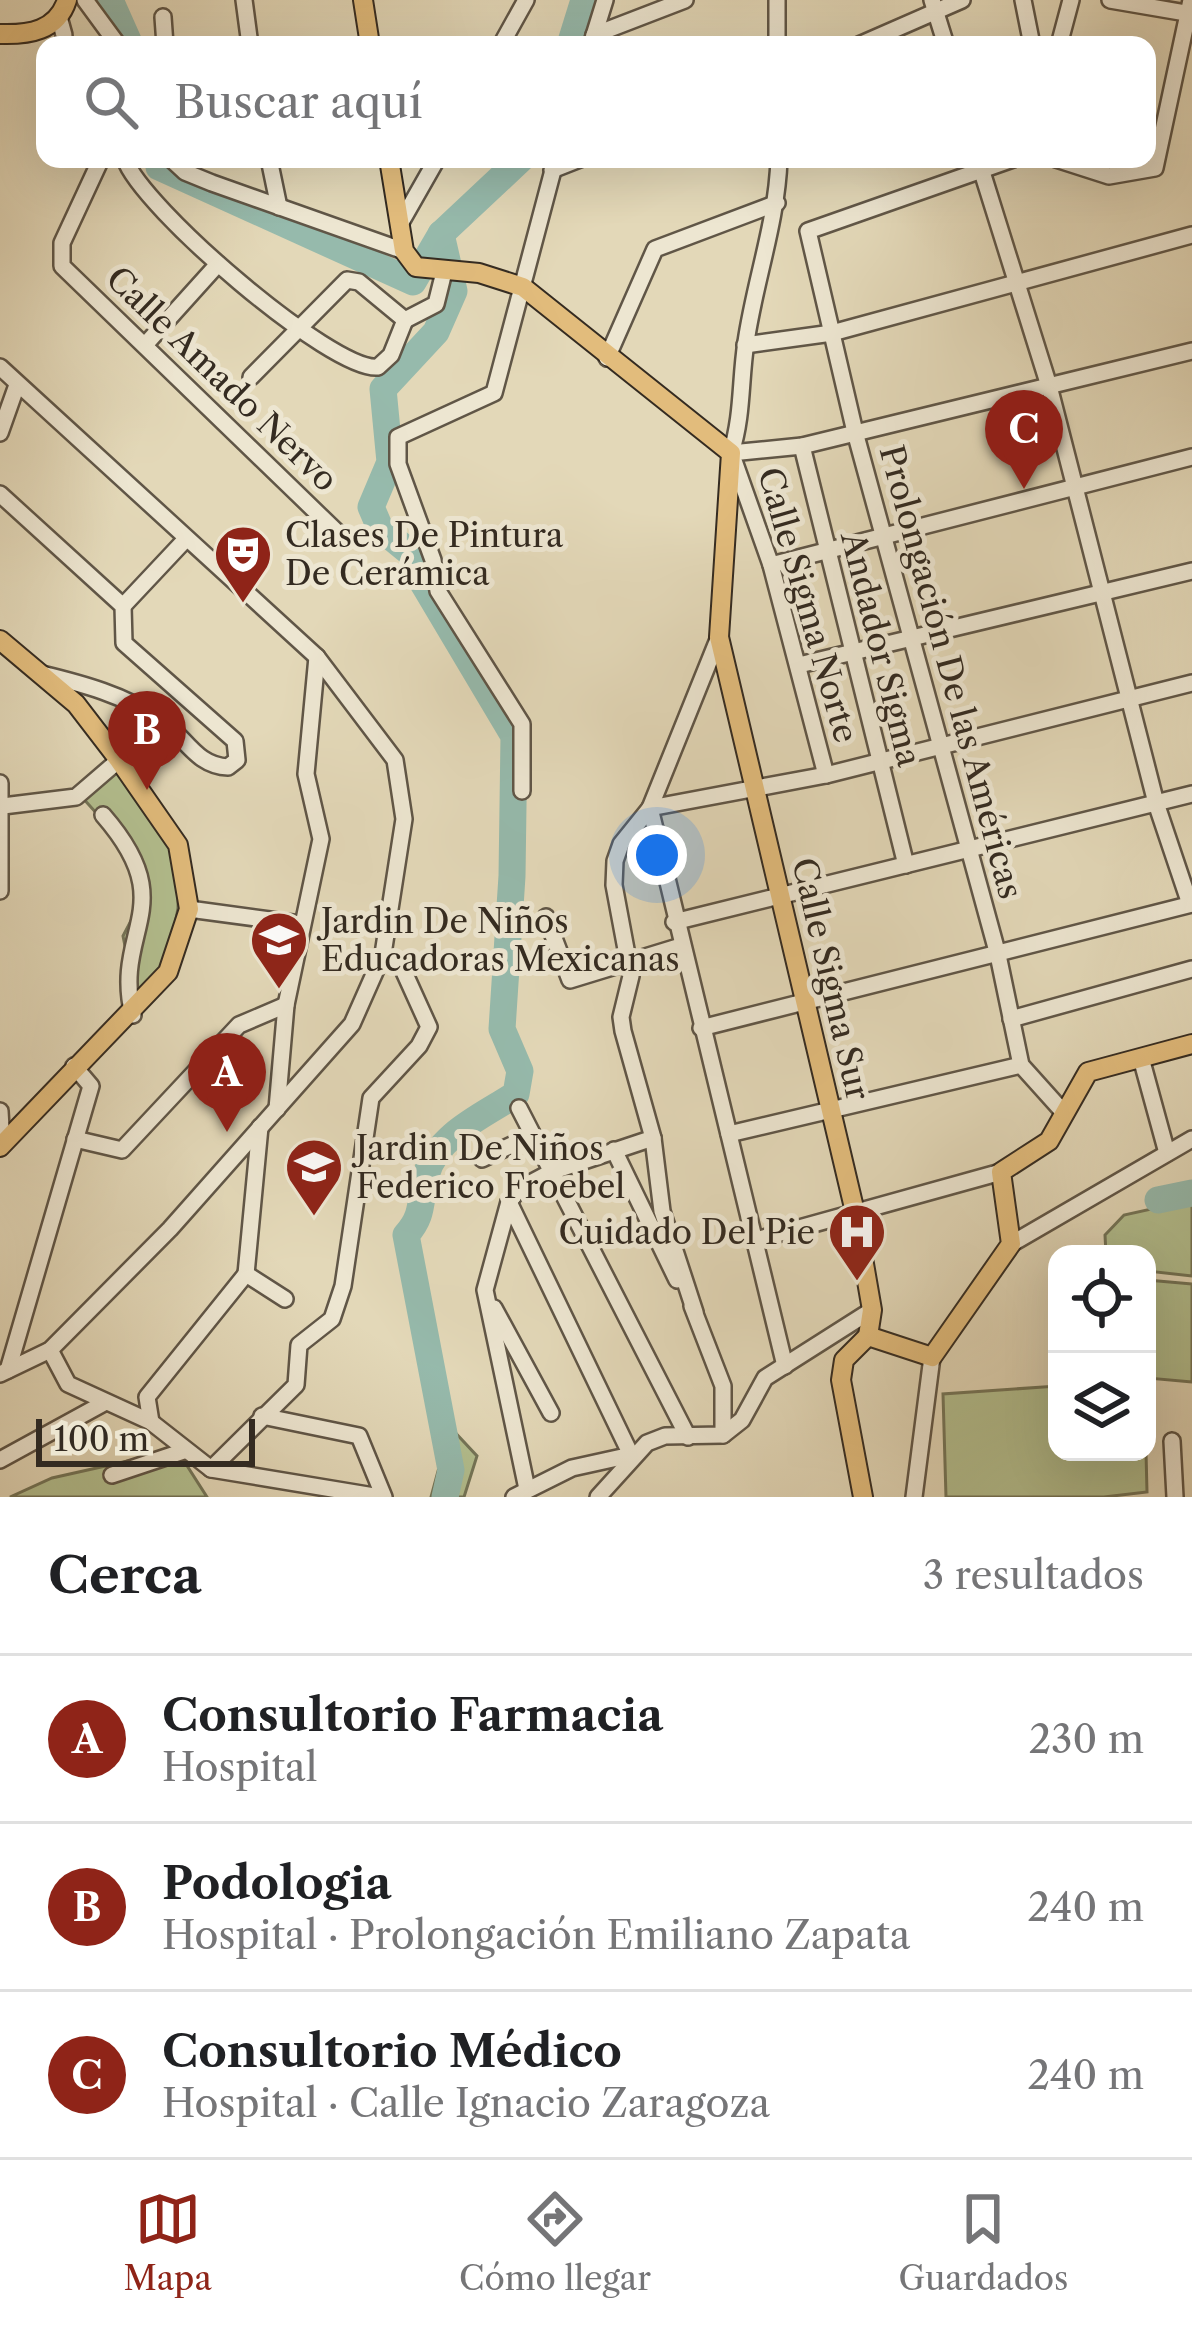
<!DOCTYPE html>
<html lang="es">
<meta charset="utf-8">
<style>
body{margin:0;font-family:"Libre Caslon Text",serif;background:#f2f2f2;color:#202124}
.controls{position:absolute;right:36px;bottom:36px;display:grid;overflow:hidden;border-radius:24px;box-shadow:0 12px 48px #0002}
.controls button{width:108px;height:108px;display:grid;place-items:center;padding:0;border:0;border-bottom:3px solid #e0e0e0;background:#fff;color:#202124;font:60px sans-serif}
.scale{position:absolute;left:36px;bottom:30px;width:219px;box-sizing:border-box;padding-left:12px;border:6px solid #342b21;border-top:0;font-size:33px;line-height:42px;white-space:nowrap;color:#342b21;-webkit-text-stroke:9px #ede6d1;paint-order:stroke}
.you{position:absolute;left:657px;top:855px;width:42px;height:42px;margin:-30px;border:9px solid #fff;border-radius:50%;background:#1a73e8;box-shadow:0 0 0 18px #1a73e833}
.badge{display:grid;place-items:center;width:78px;height:78px;border-radius:50%;background:#8f2418;color:#fff;font-size:39px;font-weight:700}
.pin{position:absolute;translate:-50% -99px;filter:drop-shadow(0 3px 6px #0008)}
.pin::after{content:'';position:absolute;top:63px;width:42px;height:36px;background:inherit;clip-path:polygon(0 0,100% 0,50% 100%)}
.list{margin:0;padding:0;list-style:none}
h2{display:flex;justify-content:space-between;align-items:center;height:156px;margin:0;padding:0 48px;font-size:51px}
h2 small{font-size:39px;font-weight:400;color:#757577}
.list li{display:grid;grid-template-columns:78px 1fr auto;gap:36px;align-items:center;box-sizing:border-box;height:168px;padding:0 48px;border-top:3px solid #e0e0e0}
.list b{display:block;font-size:45px;white-space:nowrap}
.list p{margin:0;font-size:39px;white-space:nowrap;color:#757577}
.list em{font-size:39px;font-style:normal;color:#757577}
.icon{flex:none;width:66px;height:66px;fill:none;stroke:currentColor;stroke-width:2;stroke-linecap:round;stroke-linejoin:round}
.map{position:relative;flex:none;width:1192px;height:1497px;overflow:hidden}
.search{position:absolute;background:#fff;box-shadow:0 12px 48px #0002;left:36px;right:36px;top:36px;height:132px;display:flex;align-items:center;gap:30px;box-sizing:border-box;padding:0 42px;border-radius:24px;color:#757577;font-size:45px}
.sheet{height:660px;background:#fff}
nav{display:flex;justify-content:space-around;align-items:center;box-sizing:border-box;height:168px;border-top:3px solid #e0e0e0;background:#fff;font-size:33px;color:#757577}
nav a{display:grid;justify-items:center;gap:6px}
nav .on{color:#8f2418}
.map>svg:first-child{display:block}
.green{fill:#b3bf8f;stroke:#747558;stroke-width:3}
.lines{fill:none;stroke-linecap:round;stroke-linejoin:round}
.river{stroke:#96baac;stroke-width:27}
.minor-casing{stroke:#605647;stroke-width:20}
.major-casing{stroke:#342b21;stroke-width:22}
.minor{stroke:#ede6d1;stroke-width:15}
.major{stroke:#e2bc7c;stroke-width:18}
.labels{text-anchor:middle;dominant-baseline:central;stroke-width:10;stroke-linejoin:round;paint-order:stroke}
.street-label{font-size:33px;fill:#342b21;stroke:#ede6d1}
.poi-label{font-size:33px;fill:#342b21;stroke:#ede6d1;text-anchor:start}
</style>
<div class="map">
<svg width="1192" height="1497" viewBox="0 0 1192 1497">
<rect width="100%" height="100%" fill="#e3d8b8"/>
<filter id="stains"><feTurbulence type="fractalNoise" baseFrequency=".00167" numOctaves="4"/><feColorMatrix values="0 0 0 0 .2 0 0 0 0 .09 0 0 0 0 .02 0 0 0 .5 -.17"/></filter>
<radialGradient id="worn" r=".72"><stop offset=".6" stop-color="#630" stop-opacity="0"/><stop offset="1" stop-color="#630" stop-opacity=".3"/></radialGradient>
<!-- green -->
<g class="green">
<path d="M119,764l59,94v50l-11,61 -32,27 -12,-60 12,-23 3,-26 -12,-41 -46,-51z"/>
<path d="M1192,1200v76l-45,-5v-17h-41l-1,-19 19,-20z"/>
<path d="M1147,1280l45,4v98l-45,-4z"/>
<path d="M1057,1386v66h89l1,40 -43,5h-158l-3,-103z"/>
<path d="M450,1427l27,29 -13,41h-33z"/>
<path d="M177,1450l30,47h-197l42,-19z"/>
</g>
<g class="lines">
<!-- river -->
<g class="river">
<path d="M110,0l20,45"/>
<path d="M570,45l14,-45"/>
<path d="M158,159l1,8 254,115 28,-48 80,-75"/>
<path d="M441,234l13,57 -18,41 -53,57 7,73 -19,45 9,21 38,31 2,19 94,158 -2,140 -10,153 18,42 -4,23c-33,22 -78,40 -90,81 -7,25 -1,39 -20,60l45,235 -6,27"/>
<path d="M1158,1200l34,-7"/>
</g>
<!-- minor casing -->
<g class="minor-casing">
<g id="minor">
<path d="M85,0l33,45"/>
<path d="M244,0l6,45"/>
<path d="M777,0v45"/>
<path d="M932,0l14,45"/>
<path d="M1023,0l9,45"/>
<path d="M1110,0l82,14"/>
<path d="M59,17l5,18"/>
<path d="M163,17l2,28"/>
<path d="M594,35l91,-35"/>
<path d="M592,42l13,-42"/>
<path d="M501,45l25,-45"/>
<path d="M859,45l103,-45"/>
<path d="M1059,45l12,-45"/>
<path d="M101,159l-39,84v23l278,269"/>
<path d="M125,159c15,47 207,213 253,208l13,-12 14,-35"/>
<path d="M171,159l14,13 27,11 192,68"/>
<path d="M269,159l10,48"/>
<path d="M978,159l71,227 107,417 34,101"/>
<path d="M1013,159l-205,72 47,201 143,523 23,110 44,49"/>
<path d="M1056,159l53,17 46,-8 36,-168"/>
<path d="M552,170l28,-11"/>
<path d="M400,224l37,-65"/>
<path d="M405,320l31,-16 8,-32"/>
<path d="M145,345l73,-81"/>
<path d="M745,345l87,-12 360,-98"/>
<path d="M607,358l48,-109 122,-46"/>
<path d="M0,367l317,290 78,103 9,59 -21,135 -31,70 -182,205 -120,121 -50,24"/>
<path d="M251,377l96,-97 12,2 46,38"/>
<path d="M0,433l17,-48"/>
<path d="M802,446l104,419"/>
<path d="M731,453l71,-7 390,-95"/>
<path d="M731,453c12,-38 9,-72 15,-111 9,-62 31,-120 33,-183"/>
<path d="M732,455l39,110 55,210"/>
<path d="M0,494l123,112 1,37 111,98 2,19 -9,7c-33,-1 -43,-32 -69,-48 -35,-24 -76,-35 -117,-45"/>
<path d="M771,565l421,-108"/>
<path d="M123,606l62,-66"/>
<path d="M799,665l393,-94"/>
<path d="M0,783v108"/>
<path d="M522,791v-67l-84,-133 -5,-31 -35,-96v-27l96,-44 62,-234"/>
<path d="M3,806l73,-9 43,-37"/>
<path d="M650,808l135,558"/>
<path d="M650,808l176,-33 366,-92"/>
<path d="M103,815c80,92 9,114 30,200"/>
<path d="M189,909l111,15"/>
<path d="M546,917l24,63 111,-34"/>
<path d="M674,922l518,-128"/>
<path d="M1011,1019l181,-50"/>
<path d="M701,1028l491,-124"/>
<path d="M1141,1058l26,95"/>
<path d="M519,1108l169,329"/>
<path d="M277,1109l9,-104 35,-166 -15,-65 11,-117"/>
<path d="M0,1111l2,34"/>
<path d="M729,1134l292,-69"/>
<path d="M75,1139l47,11 117,-125 47,-20"/>
<path d="M614,1150l63,130"/>
<path d="M482,1159l51,-24"/>
<path d="M509,1202l122,253 -59,13 -58,29"/>
<path d="M756,1240l245,-68"/>
<path d="M1011,1244l181,-105"/>
<path d="M246,1274l14,-147"/>
<path d="M246,1274l39,25"/>
<path d="M692,1306l31,80v49"/>
<path d="M494,1308l57,105"/>
<path d="M695,1312l-33,-101 -9,-73 -30,-107 -2,-14 10,-41 -17,-91 1,-24 6,-17 29,-36 69,-171"/>
<path d="M50,1350l18,34 83,38 60,47 169,28"/>
<path d="M8,1370l83,-284 -17,-20"/>
<path d="M262,1416l97,20 25,61"/>
<path d="M151,1422l-4,-25 99,-123"/>
<path d="M1172,1441l3,56"/>
<path d="M0,1460l104,-57"/>
<path d="M211,1469l85,-84 3,-40 33,-26 11,-33 28,-188 48,-52 10,-19 -29,-64 -17,-9"/>
<path d="M112,1475l72,-24"/>
<path d="M527,1489l-42,-199 24,-88 10,-13 32,-17 102,-34"/>
<path d="M598,1497l49,-54 18,-7 58,-1 19,-15 23,-42 107,-68"/>
<path d="M914,1497l18,-140"/>
</g>
</g>
<!-- major casing -->
<g class="major-casing">
<g id="major">
<path d="M363,0l7,45"/>
<path d="M0,34c29,1 57,-3 67,-34"/>
<path d="M389,159l15,92 12,16 63,6 44,14 208,166 -12,184 136,575 17,98 -4,26"/>
<path d="M0,640l76,64 43,56 59,85 11,64 -21,63 -168,175"/>
<path d="M868,1336l64,21 79,-113 -10,-72 48,-31 39,-69 104,-28"/>
<path d="M863,1497l-22,-117 3,-20 24,-24"/>
</g>
</g>
<!-- minor -->
<use href="#minor" class="minor"/>
<!-- major -->
<use href="#major" class="major"/>
</g>
<!-- icons -->
<defs>
<g id="theatre-pin" transform="scale(3)"><path d="M0 17L-7.5 6A9.5 9.5 0 1 1 7.5 6Z" fill="#8f2418" stroke="#ede6d1"/><path d="M-5-5.5Q0-4 5-5.5V0Q5 5 0 6Q-5 5-5 0ZM-3.3-2.5H-1v1.5H-3.3ZM1-2.5H3.3v1.5H1ZM-2.8 1Q0 5.5 2.8 1Z" fill="#fff"/></g>
<g id="school-pin" transform="scale(3)"><path d="M0 17L-7.5 6A9.5 9.5 0 1 1 7.5 6Z" fill="#8f2418" stroke="#ede6d1"/><path d="M0-5L7-2L0 1L-7-2ZM-4 1L0 2.5L4 1V4Q0 6-4 4Z" fill="#fff"/></g>
<g id="hospital-pin" transform="scale(3)"><path d="M0 17L-7.5 6A9.5 9.5 0 1 1 7.5 6Z" fill="#8f2418" stroke="#ede6d1"/><path d="M-5-5h3v3.5h4V-5h3V5h-3V1.5h-4V5h-3Z" fill="#fff"/></g>
</defs>
<g fill-rule="evenodd">
<use href="#theatre-pin" x="243" y="554"/>
<use href="#school-pin" x="279" y="940"/>
<use href="#school-pin" x="314" y="1167"/>
<use href="#hospital-pin" x="857" y="1232"/>
</g>
<g class="labels">
<!-- street labels -->
<g class="street-label">
<text transform="translate(222 379) rotate(44)">Calle Amado Nervo</text>
<text transform="translate(808 605) rotate(74)">Calle Sigma Norte</text>
<text transform="translate(881 649) rotate(76)">Andador Sigma</text>
<text transform="translate(951 672) rotate(75)">Prolongación De las Américas</text>
<text transform="translate(831 979) rotate(77)">Calle Sigma Sur</text>
</g>
<!-- poi labels -->
<g class="poi-label">
<text x="285" y="535">Clases De Pintura<tspan x="285" dy="38">De Cerámica</tspan></text>
<text x="321" y="921">Jardin De Niños<tspan x="321" dy="38">Educadoras Mexicanas</tspan></text>
<text x="356" y="1148">Jardin De Niños<tspan x="356" dy="38">Federico Froebel</tspan></text>
<text x="815" y="1232" text-anchor="end">Cuidado Del Pie</text>
</g>
</g>
<rect width="100%" height="100%" filter="url(#stains)"/>
<rect width="100%" height="100%" fill="url(#worn)"/>
</svg>
<div class="controls">
<button><svg class="icon" aria-label="locate" viewBox="0 0 24 24"><circle cx="12" cy="12" r="6"/><path d="M12 2v4M12 18v4M2 12h4M18 12h4"/></svg></button>
<button><svg class="icon" aria-label="layers" viewBox="0 0 24 24"><path d="M12 4l9 5-9 5-9-5zM3 14l9 5 9-5"/></svg></button>
</div>
<div class="scale">100 m</div>
<div class="you"></div>
<div class="pin badge" style="left:227px;top:1132px">A</div>
<div class="pin badge" style="left:147px;top:790px">B</div>
<div class="pin badge" style="left:1024px;top:489px">C</div>
<div class="search"><svg class="icon" aria-label="search" viewBox="0 0 24 24"><circle cx="10" cy="10" r="6"/><path d="M15 15l6 6"/></svg>Buscar aquí</div>
</div>
<section class="sheet">
<h2>Cerca<small>3 resultados</small></h2>
<ul class="list">
<li><span class="badge">A</span><div><b>Consultorio Farmacia</b><p>Hospital</p></div><em>230 m</em></li>
<li><span class="badge">B</span><div><b>Podologia</b><p>Hospital · Prolongación Emiliano Zapata</p></div><em>240 m</em></li>
<li><span class="badge">C</span><div><b>Consultorio Médico</b><p>Hospital · Calle Ignacio Zaragoza</p></div><em>240 m</em></li>
</ul>
</section>
<nav>
<a class="on"><svg class="icon" aria-label="map" viewBox="0 0 24 24"><path d="M3 6l6-2 6 2 6-2v14l-6 2-6-2-6 2zM9 4v14M15 6v14"/></svg>Mapa</a>
<a><svg class="icon" aria-label="directions" viewBox="0 0 24 24"><path d="M12 3l9 9-9 9-9-9zM9 14v-3h6M13 9l2 2-2 2"/></svg>Cómo llegar</a>
<a><svg class="icon" aria-label="saved" viewBox="0 0 24 24"><path d="M7 4h10v16l-5-4-5 4z"/></svg>Guardados</a>
</nav>
